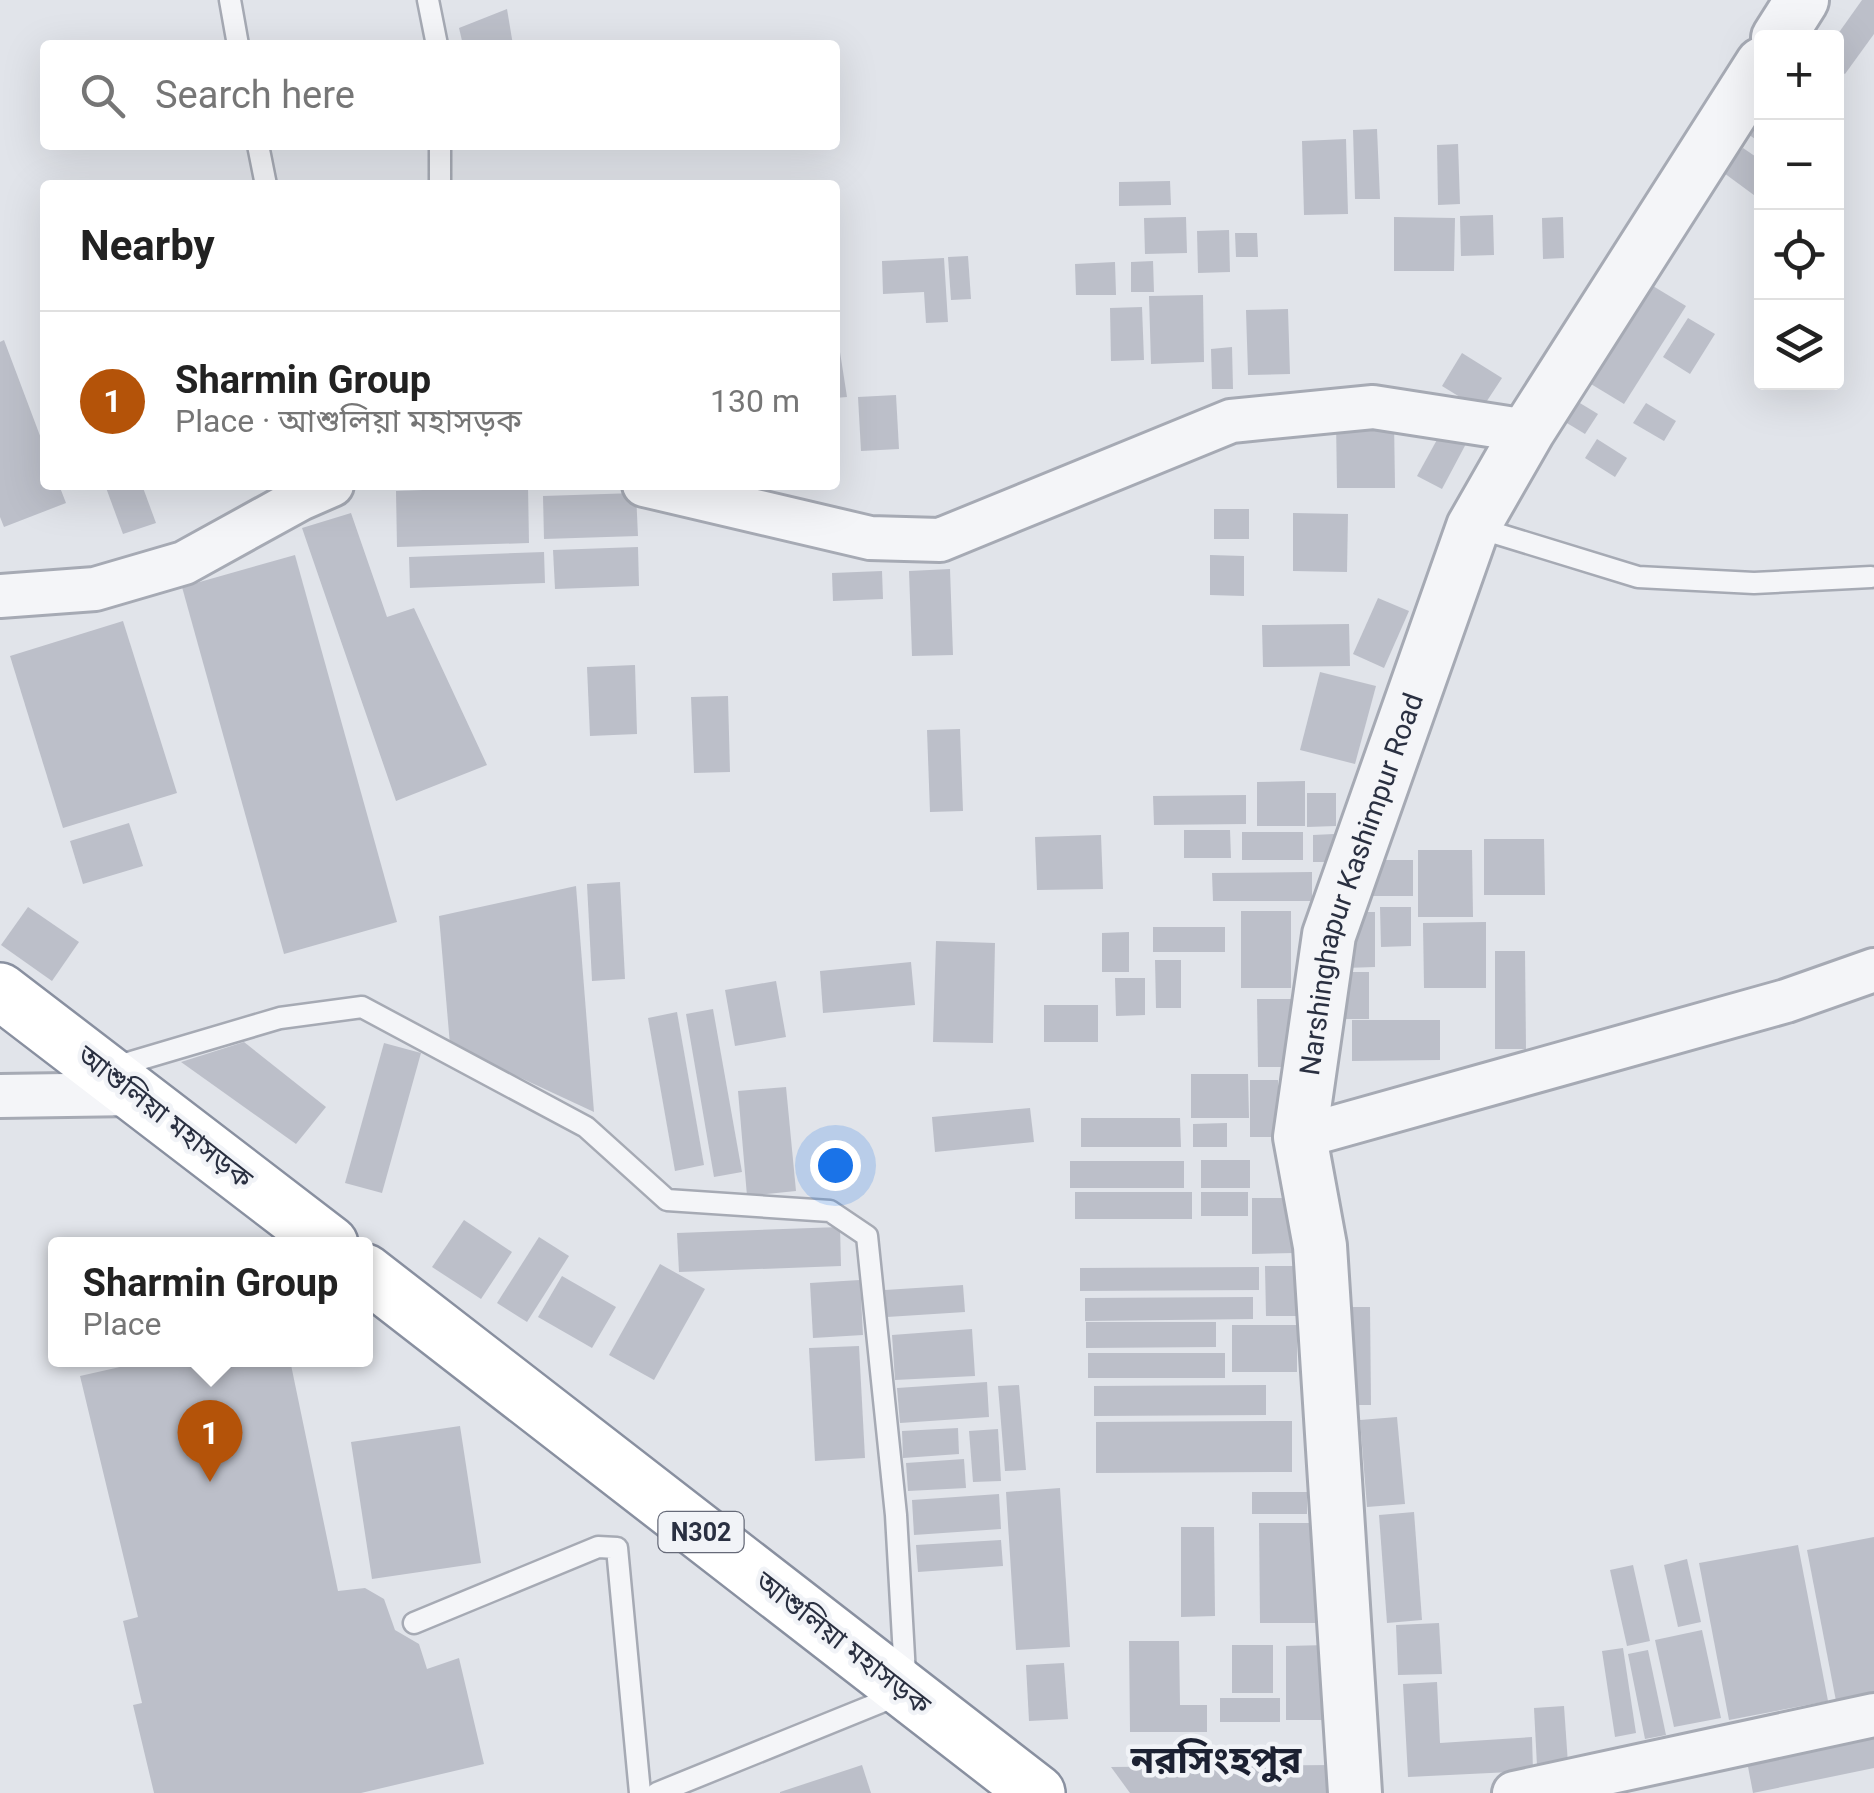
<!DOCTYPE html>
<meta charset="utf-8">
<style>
body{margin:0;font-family:Roboto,"Noto Sans Bengali",sans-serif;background:#f6f6f6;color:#222}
.controls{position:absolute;right:30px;top:30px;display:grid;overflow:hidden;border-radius:10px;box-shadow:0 10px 40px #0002}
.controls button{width:90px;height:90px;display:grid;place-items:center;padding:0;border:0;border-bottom:2px solid #e0e0e0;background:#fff;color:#222;font:50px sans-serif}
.you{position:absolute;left:835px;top:1165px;width:35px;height:35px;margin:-25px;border:8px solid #fff;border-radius:50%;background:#1a73e8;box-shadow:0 0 0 15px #1a73e833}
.badge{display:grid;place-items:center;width:65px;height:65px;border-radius:50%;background:#b45309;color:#fff;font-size:32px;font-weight:700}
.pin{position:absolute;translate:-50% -82px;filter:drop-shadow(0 2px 5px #0008)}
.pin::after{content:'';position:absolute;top:52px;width:35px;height:30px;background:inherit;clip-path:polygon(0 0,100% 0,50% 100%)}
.popup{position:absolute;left:48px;top:1237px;width:325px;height:130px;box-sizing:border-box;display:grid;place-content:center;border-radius:10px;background:#fff;filter:drop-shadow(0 2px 8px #0005);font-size:32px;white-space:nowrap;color:#767676}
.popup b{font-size:38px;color:#222}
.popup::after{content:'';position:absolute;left:50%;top:100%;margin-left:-20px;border:20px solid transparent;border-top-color:#fff}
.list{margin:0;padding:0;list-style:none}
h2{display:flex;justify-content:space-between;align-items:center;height:130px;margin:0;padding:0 40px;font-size:42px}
h2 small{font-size:32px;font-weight:400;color:#767676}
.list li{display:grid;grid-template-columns:65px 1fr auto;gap:30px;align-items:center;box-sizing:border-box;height:180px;padding:0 40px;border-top:2px solid #e0e0e0}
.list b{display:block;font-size:38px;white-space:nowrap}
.list p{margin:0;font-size:32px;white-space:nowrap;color:#767676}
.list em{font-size:32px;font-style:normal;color:#767676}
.icon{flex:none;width:55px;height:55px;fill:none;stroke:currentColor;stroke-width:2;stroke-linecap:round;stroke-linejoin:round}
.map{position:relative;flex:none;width:1874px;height:1793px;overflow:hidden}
.search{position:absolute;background:#fff;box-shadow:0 10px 40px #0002;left:40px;top:40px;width:800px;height:110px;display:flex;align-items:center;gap:25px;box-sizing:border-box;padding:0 35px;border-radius:10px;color:#767676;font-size:38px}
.panel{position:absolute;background:#fff;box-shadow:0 10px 40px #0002;left:40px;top:180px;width:800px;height:310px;border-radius:10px}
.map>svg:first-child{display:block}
.building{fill:#bcbfc9}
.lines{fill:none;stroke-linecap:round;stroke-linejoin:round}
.service-casing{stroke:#a6aab4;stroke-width:25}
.minor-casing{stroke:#a6aab4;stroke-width:48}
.tertiary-casing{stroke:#a6aab4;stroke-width:58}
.trunk-casing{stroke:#8990a0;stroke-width:60}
.service{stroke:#f4f5f8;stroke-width:20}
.minor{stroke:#f4f5f8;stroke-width:42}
.tertiary{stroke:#f4f5f8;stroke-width:52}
.trunk{stroke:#fff;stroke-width:55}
.labels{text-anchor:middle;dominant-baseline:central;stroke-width:9;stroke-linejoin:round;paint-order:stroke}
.shield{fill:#f1f3f7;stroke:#666a78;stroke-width:2.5}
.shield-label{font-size:25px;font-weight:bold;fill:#2a3041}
.street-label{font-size:28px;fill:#2a3041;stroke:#f1f3f7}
.district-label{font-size:38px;font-weight:bold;fill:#1c2132;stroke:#f1f3f7}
</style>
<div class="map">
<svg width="1874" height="1793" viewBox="0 0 1874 1793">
<rect width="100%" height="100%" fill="#e1e4ea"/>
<!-- building -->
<g class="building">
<path d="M1862,0h12v34l-29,40 -9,-5 -1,-31z"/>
<path d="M507,9l6,36h-50l-4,-17z"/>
<path d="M1762,115v29l-14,-10z"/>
<path d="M1377,129l3,70h-25l-2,-69z"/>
<path d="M1346,139l2,75 -44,1 -2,-74z"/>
<path d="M1458,144l2,60 -22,1 -1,-60z"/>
<path d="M1743,148l19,13v40l-38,-28z"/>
<path d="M1170,181l1,24 -52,1v-24z"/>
<path d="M1493,215l1,40 -33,1 -1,-40z"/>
<path d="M1186,217l1,36 -42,1 -1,-36z"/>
<path d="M1394,217l61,1 -1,53h-60z"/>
<path d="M1563,217l1,41 -21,1 -1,-41z"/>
<path d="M1229,230l1,42 -32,1 -1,-42z"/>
<path d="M1235,233h22l1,24h-22z"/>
<path d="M968,256l3,43 -20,1 -3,-43z"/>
<path d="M944,258l4,64 -22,1 -2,-31 -41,2 -1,-33z"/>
<path d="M1153,261l1,31h-23v-30z"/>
<path d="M1115,262l1,33h-40l-1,-31z"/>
<path d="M1648,283l38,23 -62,98 -38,-23z"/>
<path d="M1203,295l1,67 -53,2 -2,-68z"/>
<path d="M1142,307l2,53 -33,1 -1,-53z"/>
<path d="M1288,309l2,65 -42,1 -2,-65z"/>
<path d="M1688,318l27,16 -25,40 -27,-17z"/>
<path d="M835,320l12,77 -12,1z"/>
<path d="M4,340l41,109v36h14l7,18 -62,24 -4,-10v-175z"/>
<path d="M1232,347l1,42h-21l-1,-40z"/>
<path d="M1462,353l40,25 -21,32 -39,-24z"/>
<path d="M896,395l3,54 -38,2 -3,-54z"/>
<path d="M1570,397l28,17 -13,20 -28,-17z"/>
<path d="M1646,403l30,18 -12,20 -31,-18z"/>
<path d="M1394,419l1,69h-58l-1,-68z"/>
<path d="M1444,427l24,13 -26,49 -25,-13z"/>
<path d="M1597,439l30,19 -12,19 -30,-19z"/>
<path d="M105,485h37l14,38 -33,11z"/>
<path d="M528,486l1,57 -132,4 -1,-56z"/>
<path d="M636,493l2,43 -94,3 -1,-43z"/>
<rect x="1214" y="509" width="35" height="30"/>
<path d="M351,513l36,104 27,-9 73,157 -91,36 -94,-273z"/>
<path d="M1293,513l55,1 -1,58 -54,-1z"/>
<path d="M638,547l1,39 -84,3 -2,-39z"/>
<path d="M544,552l1,31 -135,5 -1,-31z"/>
<path d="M295,555l102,367 -113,32 -102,-367z"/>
<path d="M1210,555l34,1v40l-34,-1z"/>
<path d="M950,569l3,86 -41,1 -3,-85z"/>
<path d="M882,571l1,28 -50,2 -1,-28z"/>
<path d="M1378,598l31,13 -25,57 -31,-14z"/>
<path d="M123,621l54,172 -114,35 -53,-172z"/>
<path d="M1349,624l1,42 -87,1 -1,-42z"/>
<path d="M635,665l2,69 -47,2 -3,-69z"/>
<path d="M1320,672l56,14 -21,78 -55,-14z"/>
<path d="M728,696l2,76 -36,1 -3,-76z"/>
<path d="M960,729l3,82 -33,1 -3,-82z"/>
<path d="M1305,781v45h-48v-44z"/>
<path d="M1307,793h29v33l-29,1z"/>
<path d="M1246,795v29l-92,1 -1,-29z"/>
<path d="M129,823l14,43 -60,18 -13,-43z"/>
<path d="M1184,830h46l1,28h-47z"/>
<rect x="1242" y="832" width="61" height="28"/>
<path d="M1334,834v28h-21v-27z"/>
<path d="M1101,835l2,54 -66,1 -2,-53z"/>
<path d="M1484,839h60l1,56h-61z"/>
<path d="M1418,850h54l1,67h-55z"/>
<path d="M1366,860h47v36h-46z"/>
<path d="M1312,872v29h-99l-1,-28z"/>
<path d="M620,882l5,97 -33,2 -5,-97z"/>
<path d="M576,886l18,226 -144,-67 -11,-129z"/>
<path d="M28,907l51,35 -27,39 -51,-36z"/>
<path d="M1380,907h31v39l-30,1z"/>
<rect x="1241" y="911" width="50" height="77"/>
<path d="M1345,912h30v55l-30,1z"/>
<path d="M1486,922v66h-62l-1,-65z"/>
<rect x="1153" y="927" width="72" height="25"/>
<path d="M1129,932v40h-27v-39z"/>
<path d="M936,941l59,2 -2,100 -60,-1z"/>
<path d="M1495,951h30l1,98h-31z"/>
<path d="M1155,960h26v48h-25z"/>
<path d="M911,962l4,43 -92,8 -3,-42z"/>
<rect x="1337" y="972" width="32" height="47"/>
<path d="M1115,978h30v37l-29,1z"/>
<path d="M776,981l10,56 -51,9 -10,-56z"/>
<path d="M1257,999h43v68h-42z"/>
<rect x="1044" y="1005" width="54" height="37"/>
<path d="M713,1009l29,163 -28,5 -28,-163z"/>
<path d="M677,1012l27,153 -29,6 -27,-153z"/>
<path d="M1352,1020h88v40l-88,1z"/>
<path d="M244,1042l82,65 -30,37 -115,-82z"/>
<path d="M384,1043l37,10 -39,140 -37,-10z"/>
<path d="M1191,1074h57l1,44h-58z"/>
<rect x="1250" y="1080" width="28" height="57"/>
<path d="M786,1087l10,104 -49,5 -9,-105z"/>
<path d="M1030,1108l4,34 -99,10 -3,-35z"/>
<path d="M1081,1118h99l1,29h-100z"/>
<path d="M1227,1123v24h-34v-23z"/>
<rect x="1201" y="1160" width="49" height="28"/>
<rect x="1070" y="1161" width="114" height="27"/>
<rect x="1075" y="1192" width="117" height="27"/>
<rect x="1201" y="1192" width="47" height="24"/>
<path d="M1252,1198h42v55l-42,1z"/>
<path d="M464,1220l48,32 -31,47 -49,-32z"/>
<path d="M840,1227l1,39 -162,6 -2,-39z"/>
<path d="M539,1237l30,19 -42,66 -30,-19z"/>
<path d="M660,1264l45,25 -51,91 -45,-25z"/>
<path d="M1265,1266h46v50h-45z"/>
<path d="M1259,1267v23l-179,1v-23z"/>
<path d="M562,1276l54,31 -24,41 -54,-31z"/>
<path d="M860,1280l3,55 -50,3 -3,-55z"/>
<path d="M963,1285l2,27 -78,5 -2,-27z"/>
<path d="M1253,1297v22l-168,2v-23z"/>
<path d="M1343,1307h27l1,98h-26z"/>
<path d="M1086,1322h130v25l-130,1z"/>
<rect x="1232" y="1325" width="65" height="47"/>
<path d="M972,1329l3,47 -80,4 -3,-45z"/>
<path d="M859,1346l6,112 -50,3 -6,-113z"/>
<rect x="1088" y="1353" width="137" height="25"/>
<path d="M151,1360h139l48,231 27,-3 19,11 11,31 24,14 8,25 32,-11 25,106 -123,29h-207l-21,-88 9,-2 -19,-82 15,-4 -58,-241z"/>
<path d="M987,1382l2,35 -89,6 -3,-35z"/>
<path d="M1019,1385l7,85 -21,1 -7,-85z"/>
<path d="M1266,1385v30l-172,1v-30z"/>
<path d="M1397,1417l8,87 -38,3 -7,-87z"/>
<path d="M1292,1421v51l-196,1v-51z"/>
<path d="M460,1426l21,137 -109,16 -21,-137z"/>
<path d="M958,1428l1,26 -56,4 -1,-27z"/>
<path d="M998,1429l3,52 -28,1 -4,-51z"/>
<path d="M964,1459l2,29 -58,3 -2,-28z"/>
<path d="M1060,1488l10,159 -54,3 -10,-158z"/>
<rect x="1252" y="1492" width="55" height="22"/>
<path d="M999,1494l2,35 -87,6 -2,-35z"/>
<path d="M1414,1512l8,108 -35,3 -8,-108z"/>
<path d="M1259,1523h55l1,100h-55z"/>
<path d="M1181,1527h33l1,89 -34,1z"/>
<path d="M1874,1537v157l-38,7 -29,-151z"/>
<path d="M1001,1540l2,26 -85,6 -2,-27z"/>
<path d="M1798,1545l30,156 -99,19 -30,-157z"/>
<path d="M1687,1559l14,63 -23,5 -14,-62z"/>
<path d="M1633,1565l17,76 -23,5 -17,-76z"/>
<path d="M1439,1623l3,51 -44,1 -2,-50z"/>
<path d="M1702,1630l19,88 -47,9 -19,-87z"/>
<path d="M1129,1641h50l1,64h27v27h-77z"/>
<rect x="1232" y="1645" width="41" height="48"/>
<path d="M1327,1645l1,75h-42v-74z"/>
<path d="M1623,1648l13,85 -21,4 -13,-86z"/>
<path d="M1648,1650l18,85 -21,4 -17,-85z"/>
<path d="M1064,1663l4,56 -39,2 -3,-56z"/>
<path d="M1437,1682l3,61 92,-6 1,34 -125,6 -5,-93z"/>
<rect x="1220" y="1698" width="60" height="24"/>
<path d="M1564,1706l4,58 -31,2 -3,-58z"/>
<path d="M1874,1730v38l-121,25 -7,-37z"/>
<path d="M862,1765l9,28h-91v-1z"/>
<path d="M1334,1765v28h-204l-19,-26z"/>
</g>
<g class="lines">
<!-- service casing -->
<g class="service-casing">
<g id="service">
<path d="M230,0l8,45"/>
<path d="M428,0l9,45"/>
<path d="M258,145l8,40"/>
<path d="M440,145v40"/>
<path d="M1475,527l163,50 116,6 117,-6"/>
<path d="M111,1068l169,-50 82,-11 224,120 81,73 163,11 37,25 29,279 10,177 -249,101"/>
<path d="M414,1623l184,-76 19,1 23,245"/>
</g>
</g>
<!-- minor casing -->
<g class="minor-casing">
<g id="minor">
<path d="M644,485l226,53 70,2 291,-119 142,-14 155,24"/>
<path d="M0,596l95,-7 89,-26 116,-64 32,-14"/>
<path d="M0,1096l135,-2"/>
<path d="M1300,1137l486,-136 88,-31"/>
<path d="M1514,1793l360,-78"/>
</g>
</g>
<!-- tertiary casing -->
<g class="tertiary-casing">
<g id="tertiary">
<path d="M1778,38l24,-38"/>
<path id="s1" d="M1355,1793l-35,-547 -20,-109 29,-202 144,-408 55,-96 234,-367"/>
</g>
</g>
<!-- trunk casing -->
<g class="trunk-casing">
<g id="trunk">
<path d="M0,991l330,253"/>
<path d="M365,1272l672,521"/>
</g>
</g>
<!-- service -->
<use href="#service" class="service"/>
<!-- minor -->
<use href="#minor" class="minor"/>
<!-- tertiary -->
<use href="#tertiary" class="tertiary"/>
<!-- trunk -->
<use href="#trunk" class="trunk"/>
</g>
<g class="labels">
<!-- shield labels -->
<rect class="shield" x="658.5" y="1512" width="85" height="40" rx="8"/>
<g class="shield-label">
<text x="701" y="1532">N302</text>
</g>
<!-- street labels -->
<g class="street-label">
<text stroke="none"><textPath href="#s1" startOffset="920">Narshinghapur Kashimpur Road</textPath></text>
<text transform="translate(165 1117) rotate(38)">আশুলিয়া মহাসড়ক</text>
<text transform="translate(843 1643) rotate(38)">আশুলিয়া মহাসড়ক</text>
</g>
<!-- district labels -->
<g class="district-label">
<text x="1216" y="1760">নরসিংহপুর</text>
</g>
</g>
</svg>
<div class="controls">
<button>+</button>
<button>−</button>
<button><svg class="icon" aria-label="locate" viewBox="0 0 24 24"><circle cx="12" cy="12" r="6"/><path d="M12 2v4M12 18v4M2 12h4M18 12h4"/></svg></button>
<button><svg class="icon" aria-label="layers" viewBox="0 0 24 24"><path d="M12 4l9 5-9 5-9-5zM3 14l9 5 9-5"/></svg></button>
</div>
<div class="you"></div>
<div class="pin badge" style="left:210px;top:1482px">1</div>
<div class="popup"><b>Sharmin Group</b>Place</div>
<div class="search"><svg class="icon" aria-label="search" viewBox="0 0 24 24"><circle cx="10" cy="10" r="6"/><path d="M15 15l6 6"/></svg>Search here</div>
<section class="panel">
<h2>Nearby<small></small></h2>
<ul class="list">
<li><span class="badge">1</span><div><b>Sharmin Group</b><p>Place · আশুলিয়া মহাসড়ক</p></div><em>130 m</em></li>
</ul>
</section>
</div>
